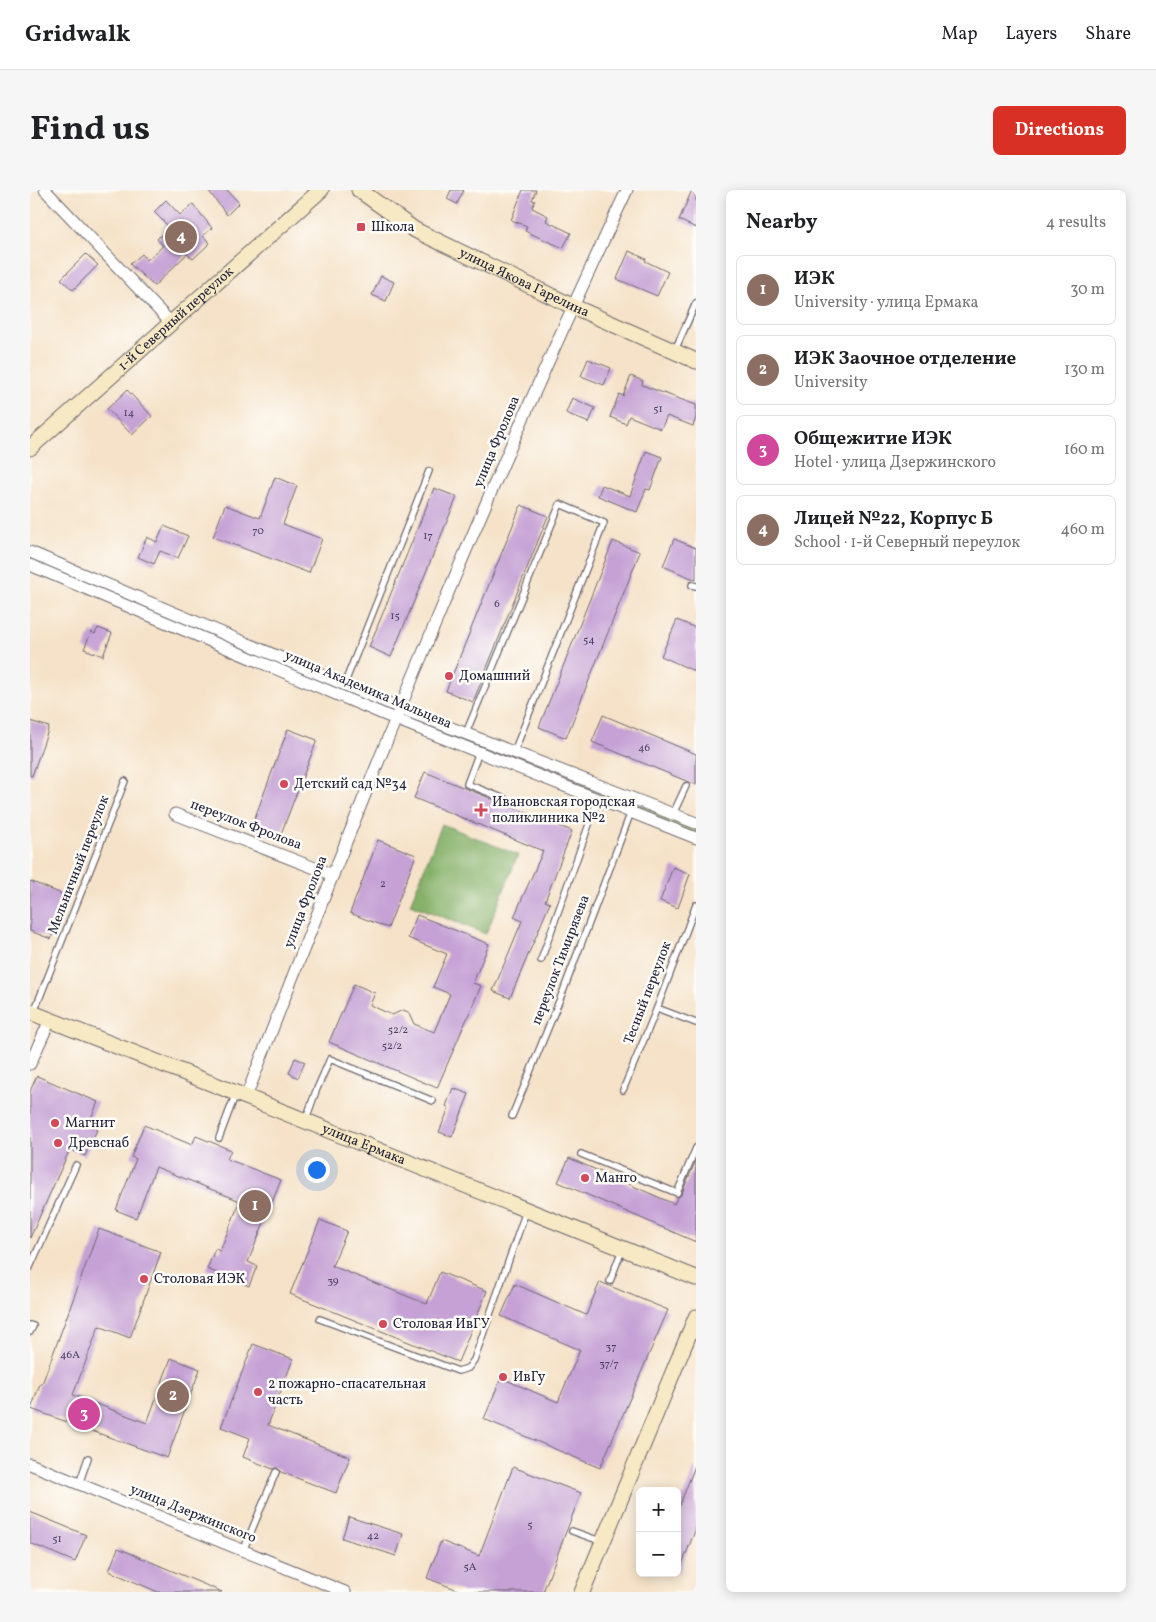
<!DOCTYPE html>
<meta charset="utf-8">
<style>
body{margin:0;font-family:Vollkorn,serif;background:#f6f6f6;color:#202124}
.controls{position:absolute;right:15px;bottom:15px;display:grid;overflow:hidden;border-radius:8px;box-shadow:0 2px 12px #0003}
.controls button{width:45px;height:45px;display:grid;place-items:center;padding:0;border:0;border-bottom:1px solid #e0e0e0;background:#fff;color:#202124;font:25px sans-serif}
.you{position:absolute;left:286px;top:979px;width:18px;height:18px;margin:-12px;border:4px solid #fff;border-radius:50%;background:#1a73e8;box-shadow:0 0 0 8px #1a73e833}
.badge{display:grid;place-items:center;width:32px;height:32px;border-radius:50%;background:#d93025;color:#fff;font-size:16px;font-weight:700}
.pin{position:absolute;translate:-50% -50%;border:2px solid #fff;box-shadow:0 1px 5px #0006}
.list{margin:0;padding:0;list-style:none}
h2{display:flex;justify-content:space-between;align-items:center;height:65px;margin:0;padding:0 20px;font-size:21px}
h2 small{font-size:16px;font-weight:400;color:#757577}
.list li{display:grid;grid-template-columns:32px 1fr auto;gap:15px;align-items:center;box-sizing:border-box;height:70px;margin:0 10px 10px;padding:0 10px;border:1px solid #e0e0e0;border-radius:8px}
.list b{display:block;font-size:19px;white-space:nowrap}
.list p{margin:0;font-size:16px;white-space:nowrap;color:#757577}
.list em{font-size:16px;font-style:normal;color:#757577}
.map{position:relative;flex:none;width:666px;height:1402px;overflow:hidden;border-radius:8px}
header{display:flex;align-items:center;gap:30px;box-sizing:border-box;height:70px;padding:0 25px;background:#fff;border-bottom:1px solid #e0e0e0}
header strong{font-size:24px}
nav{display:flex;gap:28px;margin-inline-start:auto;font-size:18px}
.intro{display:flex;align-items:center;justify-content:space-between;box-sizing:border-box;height:120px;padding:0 30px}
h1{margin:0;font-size:35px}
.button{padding:12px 22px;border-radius:8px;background:#d93025;color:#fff;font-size:18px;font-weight:700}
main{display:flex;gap:30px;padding:0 30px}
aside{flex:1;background:#fff;border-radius:8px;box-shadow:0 2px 12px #0003}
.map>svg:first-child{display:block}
.green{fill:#a7cd77;stroke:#647859}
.forest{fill:#85b068;stroke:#546952}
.building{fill:#c5a1d5}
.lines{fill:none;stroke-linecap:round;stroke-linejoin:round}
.lane-casing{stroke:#6c656c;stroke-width:8}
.street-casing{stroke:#6c656c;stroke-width:13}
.secondary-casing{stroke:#6c656c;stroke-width:17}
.lane{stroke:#fff;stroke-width:5.5}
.street{stroke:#fff;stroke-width:11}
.secondary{stroke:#f7e9c3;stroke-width:15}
.poi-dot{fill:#d1495b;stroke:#fdfcf7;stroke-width:2}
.labels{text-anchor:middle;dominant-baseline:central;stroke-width:5;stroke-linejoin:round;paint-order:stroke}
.number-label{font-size:11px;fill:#4b4262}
.poi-label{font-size:14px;fill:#22223b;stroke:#fdfcf7;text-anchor:start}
.street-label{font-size:14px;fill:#22223b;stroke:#fdfcf7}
</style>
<header>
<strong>Gridwalk</strong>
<nav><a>Map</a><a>Layers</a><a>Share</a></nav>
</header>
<div class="intro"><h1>Find us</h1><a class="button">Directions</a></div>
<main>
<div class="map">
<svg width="666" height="1402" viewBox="0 0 666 1402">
<rect width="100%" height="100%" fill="#fdfcf7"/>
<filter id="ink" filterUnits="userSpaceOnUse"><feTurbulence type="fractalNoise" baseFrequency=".02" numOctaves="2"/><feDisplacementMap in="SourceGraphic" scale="10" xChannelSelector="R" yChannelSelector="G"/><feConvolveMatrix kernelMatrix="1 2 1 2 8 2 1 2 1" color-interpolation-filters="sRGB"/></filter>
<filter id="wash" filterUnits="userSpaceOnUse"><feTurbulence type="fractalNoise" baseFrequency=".0096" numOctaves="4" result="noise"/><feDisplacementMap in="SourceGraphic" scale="20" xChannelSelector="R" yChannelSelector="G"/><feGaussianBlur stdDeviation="1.12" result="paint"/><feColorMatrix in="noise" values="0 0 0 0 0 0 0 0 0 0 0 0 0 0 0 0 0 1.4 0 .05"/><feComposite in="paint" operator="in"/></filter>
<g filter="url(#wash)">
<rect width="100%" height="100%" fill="#f5e2c8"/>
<!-- green -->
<g class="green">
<path d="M371,524l194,75 -1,3 -194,-75z"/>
<path d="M574,601l92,36v7l-94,-37z"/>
</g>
<!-- forest -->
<path class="forest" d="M412,634l76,31 -32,79 -76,-30z"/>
<g id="blocks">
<!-- building -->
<g class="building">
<path d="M178,0h19l12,13 -12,12z"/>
<path d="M421,0h13l-7,14 -10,-5z"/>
<path d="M493,0h13l-4,10 3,1 -3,7 16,8 -2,5 25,12 -8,15 -38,-17 2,-5 -16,-6z"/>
<path d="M662,0h4v38l-17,-8z"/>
<path d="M136,10l14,15 13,-11 19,24 -9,8 7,7 -17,16 -6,-5 -33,32 -24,-22 12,-10 5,6 16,-14 -6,-7 12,-12 -15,-15z"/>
<path d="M599,61l17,8 -1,2 23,11 -11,24 -40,-17z"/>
<path d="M56,64l12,11 -25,25 -12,-11z"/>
<path d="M351,86l13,6 -8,19 -14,-6z"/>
<path d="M558,169l23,9 -7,17 -23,-9z"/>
<path d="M601,186l12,5 -1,4 54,20v13l-3,8 -26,-10 -6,13 -32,-13 -3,8 -16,-7 9,-23 4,2z"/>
<path d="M97,200l25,26 -20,19 -25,-26z"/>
<path d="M542,208l23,10 -6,15 -23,-10z"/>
<path d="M616,261l16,6 -12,33 -4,-1 -9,23 -39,-16 4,-11 28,11z"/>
<path d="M245,287l22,9 -14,38 39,15 -13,34 -96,-36 12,-32 35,13z"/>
<path d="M404,298l23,9 -66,160 -22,-10z"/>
<path d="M491,315l27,11 -75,186 -27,-11z"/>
<path d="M134,336l24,10 -10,22 -18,-7 -6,13 -16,-7 9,-20 10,5z"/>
<path d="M644,349l22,9v32l-33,-14z"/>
<path d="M583,351l27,11 -74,186 -27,-11z"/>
<path d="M647,430l19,8v44l-35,-16z"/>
<path d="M68,438l14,5 -9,23 -19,-7 7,-17 4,2z"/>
<path d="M573,525l93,39v31l-104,-43z"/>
<path d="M0,531l19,6 -17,49h-2z"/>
<path d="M258,539l29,11 -38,99 -28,-11z"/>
<path d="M395,582l147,59 -27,70 5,2 -40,95 -17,-7 29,-70 -8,-4 29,-66 -129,-53z"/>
<path d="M348,650l38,15 -28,73 -38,-15z"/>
<path d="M643,677l17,7 -12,34 -18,-7z"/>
<path d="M0,691l37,15 -16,43 -21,-8z"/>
<path d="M387,725l72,29 -16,39 8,3 -44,102 -108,-46 25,-58 21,9 -5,12 22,10 11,-5 3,1 3,2 5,11 20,8 16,-38 -17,-7 14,-33 -39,-16z"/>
<path d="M265,868l10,4 -7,16 -9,-5z"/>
<path d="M7,886l61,26 -10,23 9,5 -12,26 -15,-7 -40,89v-147z"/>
<path d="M423,898l16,6 -17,43 -13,-5 10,-24 -3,-2z"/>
<path d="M114,935l48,20 4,-9 35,14 -4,9 54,21 -33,82 9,4 -8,20 -42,-17 8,-20 5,2 20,-50 -84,-34 -20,51 -20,-8 20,-51 -5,-2z"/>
<path d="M539,968l105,46 3,-6 4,-3 15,-35v82l-138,-60z"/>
<path d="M290,1030l27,11 -15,35 95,38 13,-32 47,19 -29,71 -168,-68z"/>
<path d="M69,1039l62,23 -31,86 -31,-12 -26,69 74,28 24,-65 29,11 -33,89 -136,-49 9,-25h2z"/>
<path d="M570,1092l68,28 -68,158 -116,-49 17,-41 57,24 22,-52 -79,-34 14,-32 71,31z"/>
<path d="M223,1154l40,15 -25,66 82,32 -14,36 -55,-21 -4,-4 -4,1 -30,-12 7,-19 -29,-11z"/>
<path d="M665,1276l1,62 -18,47 -1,-63z"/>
<path d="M483,1277l68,26 -38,99h-80l-36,-14 14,-37 38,15z"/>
<path d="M0,1322l56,23 -11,27 -45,-19z"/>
<path d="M319,1327l54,17 -7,22 -54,-18z"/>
<path d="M88,1358l104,44h-64l-49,-21z"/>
</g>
</g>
</g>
<g filter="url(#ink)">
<use href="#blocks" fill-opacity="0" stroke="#6c656c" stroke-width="1"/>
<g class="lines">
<!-- lane casing -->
<g class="lane-casing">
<g id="lane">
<path d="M645,160l21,-47"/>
<path d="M662,395l4,1"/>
<path d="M314,495l85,-214"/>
<path d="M436,543l94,-229 44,19 -90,229"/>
<path d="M449,562l-12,32 38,15"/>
<path d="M643,624l13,-28"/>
<path d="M511,770l57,-161"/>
<path d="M627,818l39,15"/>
<path d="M4,822l91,-231"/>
<path d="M593,900l34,-82 39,-103"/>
<path d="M482,926l52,-127 67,-177"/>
<path d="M276,929l10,-28 14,-32 103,42"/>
<path d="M189,948l17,-45"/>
<path d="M551,964l96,39 19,-45"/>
<path d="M0,1077l46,-102"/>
<path d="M580,1091l12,-31"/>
<path d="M290,1129l138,52 10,-3 6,-8 52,-149"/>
<path d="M0,1135l3,1 -3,6"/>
<path d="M49,1294l9,-26"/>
<path d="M542,1341l31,11"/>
<path d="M213,1361l33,-79"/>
</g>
</g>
<!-- street casing -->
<g class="street-casing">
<g id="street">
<path d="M15,0l126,133"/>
<path d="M0,362l370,156 296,115"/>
<path d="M0,375l365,154 301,119"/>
<path d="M145,624l158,61"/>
<path d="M0,874l20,-44"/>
<path d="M216,907c118,-306 241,-610 381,-907"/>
<path d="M0,1274l315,128"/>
</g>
</g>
<!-- secondary casing -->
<g class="secondary-casing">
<g id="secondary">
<path id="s1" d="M329,0l56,40 157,76 124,55"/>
<path id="s2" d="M0,258l291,-258"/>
<path id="s3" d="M0,822l216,85 450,181"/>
<path d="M552,1402l114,-275"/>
</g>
</g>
<!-- lane -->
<use href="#lane" class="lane"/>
<!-- street -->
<use href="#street" class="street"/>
<!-- secondary -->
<use href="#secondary" class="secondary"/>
</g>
</g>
<!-- markers -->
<g class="poi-dot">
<rect x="326" y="32" width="10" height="10" rx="2.5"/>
<circle cx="419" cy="486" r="5"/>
<circle cx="254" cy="594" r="5"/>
<path d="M448.5 612.5h5v5h5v5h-5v5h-5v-5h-5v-5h5z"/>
<circle cx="25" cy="933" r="5"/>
<circle cx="28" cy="953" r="5"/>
<circle cx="555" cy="988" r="5"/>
<circle cx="114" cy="1089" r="5"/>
<circle cx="353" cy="1134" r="5"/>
<circle cx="473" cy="1187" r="5"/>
<circle cx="228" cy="1202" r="5"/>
</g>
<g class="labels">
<!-- number labels -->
<g class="number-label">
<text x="628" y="219">51</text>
<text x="99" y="223">14</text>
<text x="228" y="341">70</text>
<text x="398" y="346">17</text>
<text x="467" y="414">6</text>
<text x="365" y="426">15</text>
<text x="559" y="450">54</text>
<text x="614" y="558">46</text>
<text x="353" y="694">2</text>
<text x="368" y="840">52/2</text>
<text x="362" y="856">52/2</text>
<text x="303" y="1091">39</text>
<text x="581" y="1157">37</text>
<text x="40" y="1165">46А</text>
<text x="579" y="1174">37/7</text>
<text x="500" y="1335">5</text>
<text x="343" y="1346">42</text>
<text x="27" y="1349">51</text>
<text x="440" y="1377">5А</text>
</g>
<!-- poi labels -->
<g class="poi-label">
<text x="341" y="37">Школа</text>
<text x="429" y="486">Домашний</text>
<text x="264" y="594">Детский сад №34</text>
<text x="462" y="612">Ивановская городская<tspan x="462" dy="16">поликлиника №2</tspan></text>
<text x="35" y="933">Магнит</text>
<text x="38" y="953">Древснаб</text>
<text x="565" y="988">Манго</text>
<text x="124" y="1089">Столовая ИЭК</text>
<text x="363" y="1134">Столовая ИвГУ</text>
<text x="483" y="1187">ИвГу</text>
<text x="238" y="1194">2 пожарно-спасательная<tspan x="238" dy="16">часть</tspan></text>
</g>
<!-- street labels -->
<g class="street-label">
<text stroke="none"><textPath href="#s1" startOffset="190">улица Якова Гарелина</textPath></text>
<text stroke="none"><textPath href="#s2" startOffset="195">1-й Северный переулок</textPath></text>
<text transform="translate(467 252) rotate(-67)">улица Фролова</text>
<text transform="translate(338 500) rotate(23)">улица Академика Мальцева</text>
<text transform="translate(216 635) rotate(21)">переулок Фролова</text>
<text transform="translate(49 675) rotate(-69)">Мельничный переулок</text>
<text transform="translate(276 712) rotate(-69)">улица Фролова</text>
<text transform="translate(531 770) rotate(-69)">переулок Тимирязева</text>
<text transform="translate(618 803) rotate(-69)">Тесный переулок</text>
<text stroke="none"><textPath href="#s3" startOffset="359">улица Ермака</textPath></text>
<text transform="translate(163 1324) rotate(22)">улица Дзержинского</text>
</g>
</g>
</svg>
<div class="controls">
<button>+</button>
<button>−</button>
</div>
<div class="you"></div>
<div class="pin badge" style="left:225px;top:1016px;background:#8d6e63">1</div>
<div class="pin badge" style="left:143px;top:1206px;background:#8d6e63">2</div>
<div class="pin badge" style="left:54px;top:1224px;background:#d1479c">3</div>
<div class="pin badge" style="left:151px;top:47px;background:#8d6e63">4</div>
</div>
<aside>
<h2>Nearby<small>4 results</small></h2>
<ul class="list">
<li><span class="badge" style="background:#8d6e63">1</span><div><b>ИЭК</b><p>University · улица Ермака</p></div><em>30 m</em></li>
<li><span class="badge" style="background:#8d6e63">2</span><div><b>ИЭК Заочное отделение</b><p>University</p></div><em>130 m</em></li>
<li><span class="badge" style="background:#d1479c">3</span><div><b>Общежитие ИЭК</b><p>Hotel · улица Дзержинского</p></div><em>160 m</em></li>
<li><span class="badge" style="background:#8d6e63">4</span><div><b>Лицей №22, Корпус Б</b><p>School · 1-й Северный переулок</p></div><em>460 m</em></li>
</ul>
</aside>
</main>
